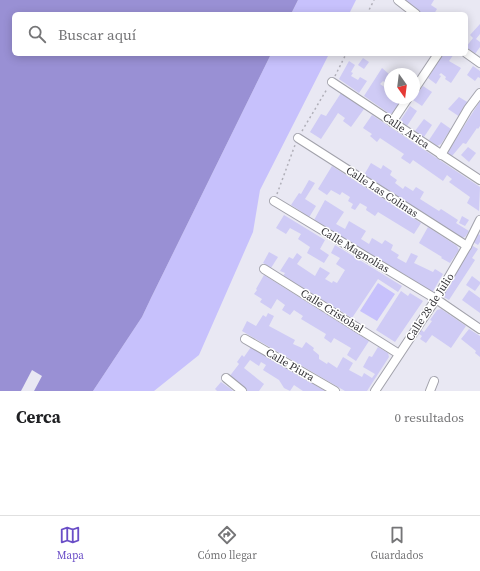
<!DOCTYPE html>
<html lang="es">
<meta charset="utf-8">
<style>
body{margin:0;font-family:"Source Serif 4",serif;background:#f2f2f2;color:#202124}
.compass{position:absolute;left:384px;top:68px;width:36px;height:36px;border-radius:50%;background:#fff;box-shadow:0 2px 10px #0003;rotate:166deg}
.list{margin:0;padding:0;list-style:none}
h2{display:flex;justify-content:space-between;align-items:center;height:52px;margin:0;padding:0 16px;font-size:17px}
h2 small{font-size:13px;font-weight:400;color:#757577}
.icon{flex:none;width:22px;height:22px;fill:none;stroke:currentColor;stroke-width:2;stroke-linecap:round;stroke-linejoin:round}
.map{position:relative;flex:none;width:480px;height:391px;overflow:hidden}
.search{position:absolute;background:#fff;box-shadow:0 2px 10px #0003;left:12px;right:12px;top:12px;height:44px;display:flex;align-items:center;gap:10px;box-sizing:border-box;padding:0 14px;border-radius:6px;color:#757577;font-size:15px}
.sheet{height:124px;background:#fff}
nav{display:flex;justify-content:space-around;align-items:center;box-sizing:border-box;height:56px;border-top:1px solid #e0e0e0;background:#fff;font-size:11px;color:#757577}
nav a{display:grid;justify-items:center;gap:2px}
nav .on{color:#6a4ec7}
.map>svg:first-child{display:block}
.green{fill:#c7c1fc}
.water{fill:#9990d4}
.pier{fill:#e9e8f3}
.building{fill:#cfcbf5}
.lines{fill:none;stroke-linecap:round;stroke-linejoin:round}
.minor-casing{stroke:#a2a2ab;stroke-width:10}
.path{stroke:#b0afb8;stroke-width:1.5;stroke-dasharray:2 3;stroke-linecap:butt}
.minor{stroke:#fff;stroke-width:8}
.labels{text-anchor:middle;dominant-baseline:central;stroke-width:3;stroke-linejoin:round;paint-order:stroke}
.street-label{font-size:11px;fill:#353438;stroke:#fff}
</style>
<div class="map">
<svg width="480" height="391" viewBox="0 0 480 391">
<rect width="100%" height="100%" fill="#e9e8f3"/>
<!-- green -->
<g class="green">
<path d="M298,0h58l-7,14h-58z"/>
<path d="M271,54h58l-69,136 -7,42 -54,123 -45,36h-61l49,-74 9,-19z"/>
<path d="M378,283l17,11 -18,27 -17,-10z"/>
</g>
<!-- water -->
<path class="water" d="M0,0h298l-7,14h-277v40h257l-120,244 -9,19 -49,74h-93z"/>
<!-- pier -->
<path class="pier" d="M32,370l10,6 -8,15h-13z"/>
<!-- building -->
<g class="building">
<path d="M405,0h29l-3,5 6,4 -3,5h-11z"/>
<path d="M480,24v10l-4,5 4,3v5l-5,7 -9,-7 7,-9 -3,-3z"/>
<path d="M443,54h11l-5,7 12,7 -10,15 -6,-4 1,-2 -5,-4 -2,2 2,1 -5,8 -8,-6z"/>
<path d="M363,58l6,4 -5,7 -6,-4z"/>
<path d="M349,61l6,4 -4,7 2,1 -2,3 7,4 2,-3 7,4 -8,12 -20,-14z"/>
<path d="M473,66l7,5v7l-2,-1 -3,4 -8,-6z"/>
<path d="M382,68l8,7v11l-7,-5 -3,3 10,7v7h6l5,3 -8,12 -3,1 -26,-18z"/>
<path d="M423,86l9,6 -10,14 -9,-6z"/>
<path d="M341,93l23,16 -13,18 -8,-6 2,-3 -7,-5 -17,26 -11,-7 11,-18 5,2z"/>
<path d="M459,97l10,6 -9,14 -12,-8z"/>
<path d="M480,101v25l-2,3 -1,-1 -11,16 -3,-1 -11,13 -5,-3z"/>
<path d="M410,106l7,5 -10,15 -7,-5z"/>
<path d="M372,115l108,72 -1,24 -12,-8 3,-6 -21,-15 3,-3 -5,-4 -4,6 -30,-21 -3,4 -9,-6 3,-4 -24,-16 -3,4 -7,-6 2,-2 -9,-6z"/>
<path d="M424,119l8,6 -8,12 -9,-6z"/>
<path d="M441,122l10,7 -10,15 -4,2 -8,-6z"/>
<path d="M468,147l8,6 -7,9 -8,-7z"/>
<path d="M371,163l10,6 2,-4 9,6 -2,4 7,5 -2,3 8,6 2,-3 8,5 3,-4 8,5 -4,7 19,12 2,-2 17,11 -2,3 13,8 -4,6 -3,1 -98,-63z"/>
<path d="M332,166l89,57 -7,11 -36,-22 -3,4 -9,-6 1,-3 -7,-4 -5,7 -4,-2 2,-4 -5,-3 2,-4 -8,-5 -2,3 -9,-5 -4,5 -9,-6z"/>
<path d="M309,180l6,3 -10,16 11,7 -8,13 -7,-5 1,-2 -11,-7 8,-12 2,1z"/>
<path d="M325,200l19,12 -8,12 9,5 4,-8 17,10 -5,8 8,5 3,-6 10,6 3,-4 8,5 -2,5 8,5 -2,3 9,5 5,-10 7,3 -4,7 19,9 2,-3 8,5 -10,17 -4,1 -21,-13 1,-2 -9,-5 -1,2 -86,-52z"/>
<path d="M284,215l41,25 -5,9 9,6 -5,8 -17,-10 3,-6 -12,-8 3,-5 -11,-6 -4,6 -10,-6z"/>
<path d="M462,216l7,4 -4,6 -6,-3z"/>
<path d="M428,227l29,19 2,4 -9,13 -9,-5 1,-1 -23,-14z"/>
<path d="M478,234l2,1v7l-2,3 -5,-3z"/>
<path d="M335,245l67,41 -4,6 -20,-13 -26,39 -69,-42 2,-3 -5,-2 9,-14 4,2 4,-6 5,4 -5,7 18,12 5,-9 10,6 -5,6 7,4 1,-2 4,2 8,-13 -9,-6 4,-6 -9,-5z"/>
<path d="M471,245l7,4 -6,9 3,2 -26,40 -5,-3 -1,-3z"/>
<path d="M269,252l9,5 -7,11 -8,-5z"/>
<path d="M264,275l105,66 -13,20 -9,-6 4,-7 -17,-10 -3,5 -7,-5 2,-4 -25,-15 2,-3 -9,-6 -4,5 -8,-5 3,-5 -8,-6 -6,10 -11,-7 2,-3 -8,-5 3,-4 -1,-1z"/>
<path d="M472,276l8,6v2l-5,7 -9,-6z"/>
<path d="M469,290l11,8v15l-18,-13z"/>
<path d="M401,291l7,5 2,-3 13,8 -28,41 -19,-12z"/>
<path d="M441,309l25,17 -15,22 -19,-13 -6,8 -6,-4 2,-3 -4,-3 2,-4 4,3 8,-11 -2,-1 7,-10z"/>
<path d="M268,313l6,3 -5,10 26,14 -2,4 9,4 4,-6 8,6 -1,2 6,5v4l8,5 1,-2 9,6 6,-11 10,6 -4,7 13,7 2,-4 8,5 3,-4 -12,-7 6,-11 3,1 6,-10 10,6 1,4 -22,34h-22l-103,-60 5,-10 9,5 7,-11 3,2z"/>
<path d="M469,329l11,7v21l-5,-4 1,-2 -15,-12z"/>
<path d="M251,347l74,44h-22l-9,-6 -4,6 -6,-3 -5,-8 -16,-10 3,-5 -5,-3 -2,4 -9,-6 -6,8 20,16 -5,7h-13l-17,-14 10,-13 -2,-2 5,-7 2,2z"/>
<path d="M221,382l10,7 2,2h-16l-2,-2z"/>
</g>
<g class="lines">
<!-- minor casing -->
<g class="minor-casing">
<g id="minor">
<path d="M398,0l18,14"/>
<path d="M466,53l14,10"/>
<path d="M332,82l148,98"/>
<path d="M414,90l24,-36"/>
<path d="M392,122l16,-24"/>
<path d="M298,138l169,108"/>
<path d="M441,155l27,-46 12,-16"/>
<path d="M274,201l162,98 44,30"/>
<path d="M264,269l135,85"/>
<path d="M245,339l90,52"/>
<path d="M226,378l16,13"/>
<path d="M375,391l61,-92 31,-53 13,-26"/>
<path d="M430,391l4,-10"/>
</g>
</g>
<!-- path -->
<g class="path">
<path d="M367,14l7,-14"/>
<path d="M335,76l11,-22"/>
<path d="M302,131l25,-42"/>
<path d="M277,194l18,-49"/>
</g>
<!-- minor -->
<use href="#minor" class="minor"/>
</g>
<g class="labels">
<!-- street labels -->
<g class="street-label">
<text transform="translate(406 131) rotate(34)">Calle Arica</text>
<text transform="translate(382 192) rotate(33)">Calle Las Colinas</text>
<text transform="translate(355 250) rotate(31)">Calle Magnolias</text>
<text transform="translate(430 307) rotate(-57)">Calle 28 de Julio</text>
<text transform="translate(332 311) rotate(32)">Calle Cristobal</text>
<text transform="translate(290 365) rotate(30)">Calle Piura</text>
</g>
</g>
</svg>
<svg class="compass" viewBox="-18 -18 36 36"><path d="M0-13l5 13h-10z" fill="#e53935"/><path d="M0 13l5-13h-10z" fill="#757577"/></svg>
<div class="search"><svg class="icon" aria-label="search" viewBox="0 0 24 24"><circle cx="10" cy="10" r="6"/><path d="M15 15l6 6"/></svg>Buscar aquí</div>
</div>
<section class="sheet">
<h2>Cerca<small>0 resultados</small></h2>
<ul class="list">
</ul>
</section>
<nav>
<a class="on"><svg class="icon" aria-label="map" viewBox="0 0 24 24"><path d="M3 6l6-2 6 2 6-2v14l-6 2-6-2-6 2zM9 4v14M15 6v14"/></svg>Mapa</a>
<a><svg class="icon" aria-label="directions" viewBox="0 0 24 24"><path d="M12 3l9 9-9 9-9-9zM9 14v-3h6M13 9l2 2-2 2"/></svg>Cómo llegar</a>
<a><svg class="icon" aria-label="saved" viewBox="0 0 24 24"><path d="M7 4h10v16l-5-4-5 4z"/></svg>Guardados</a>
</nav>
